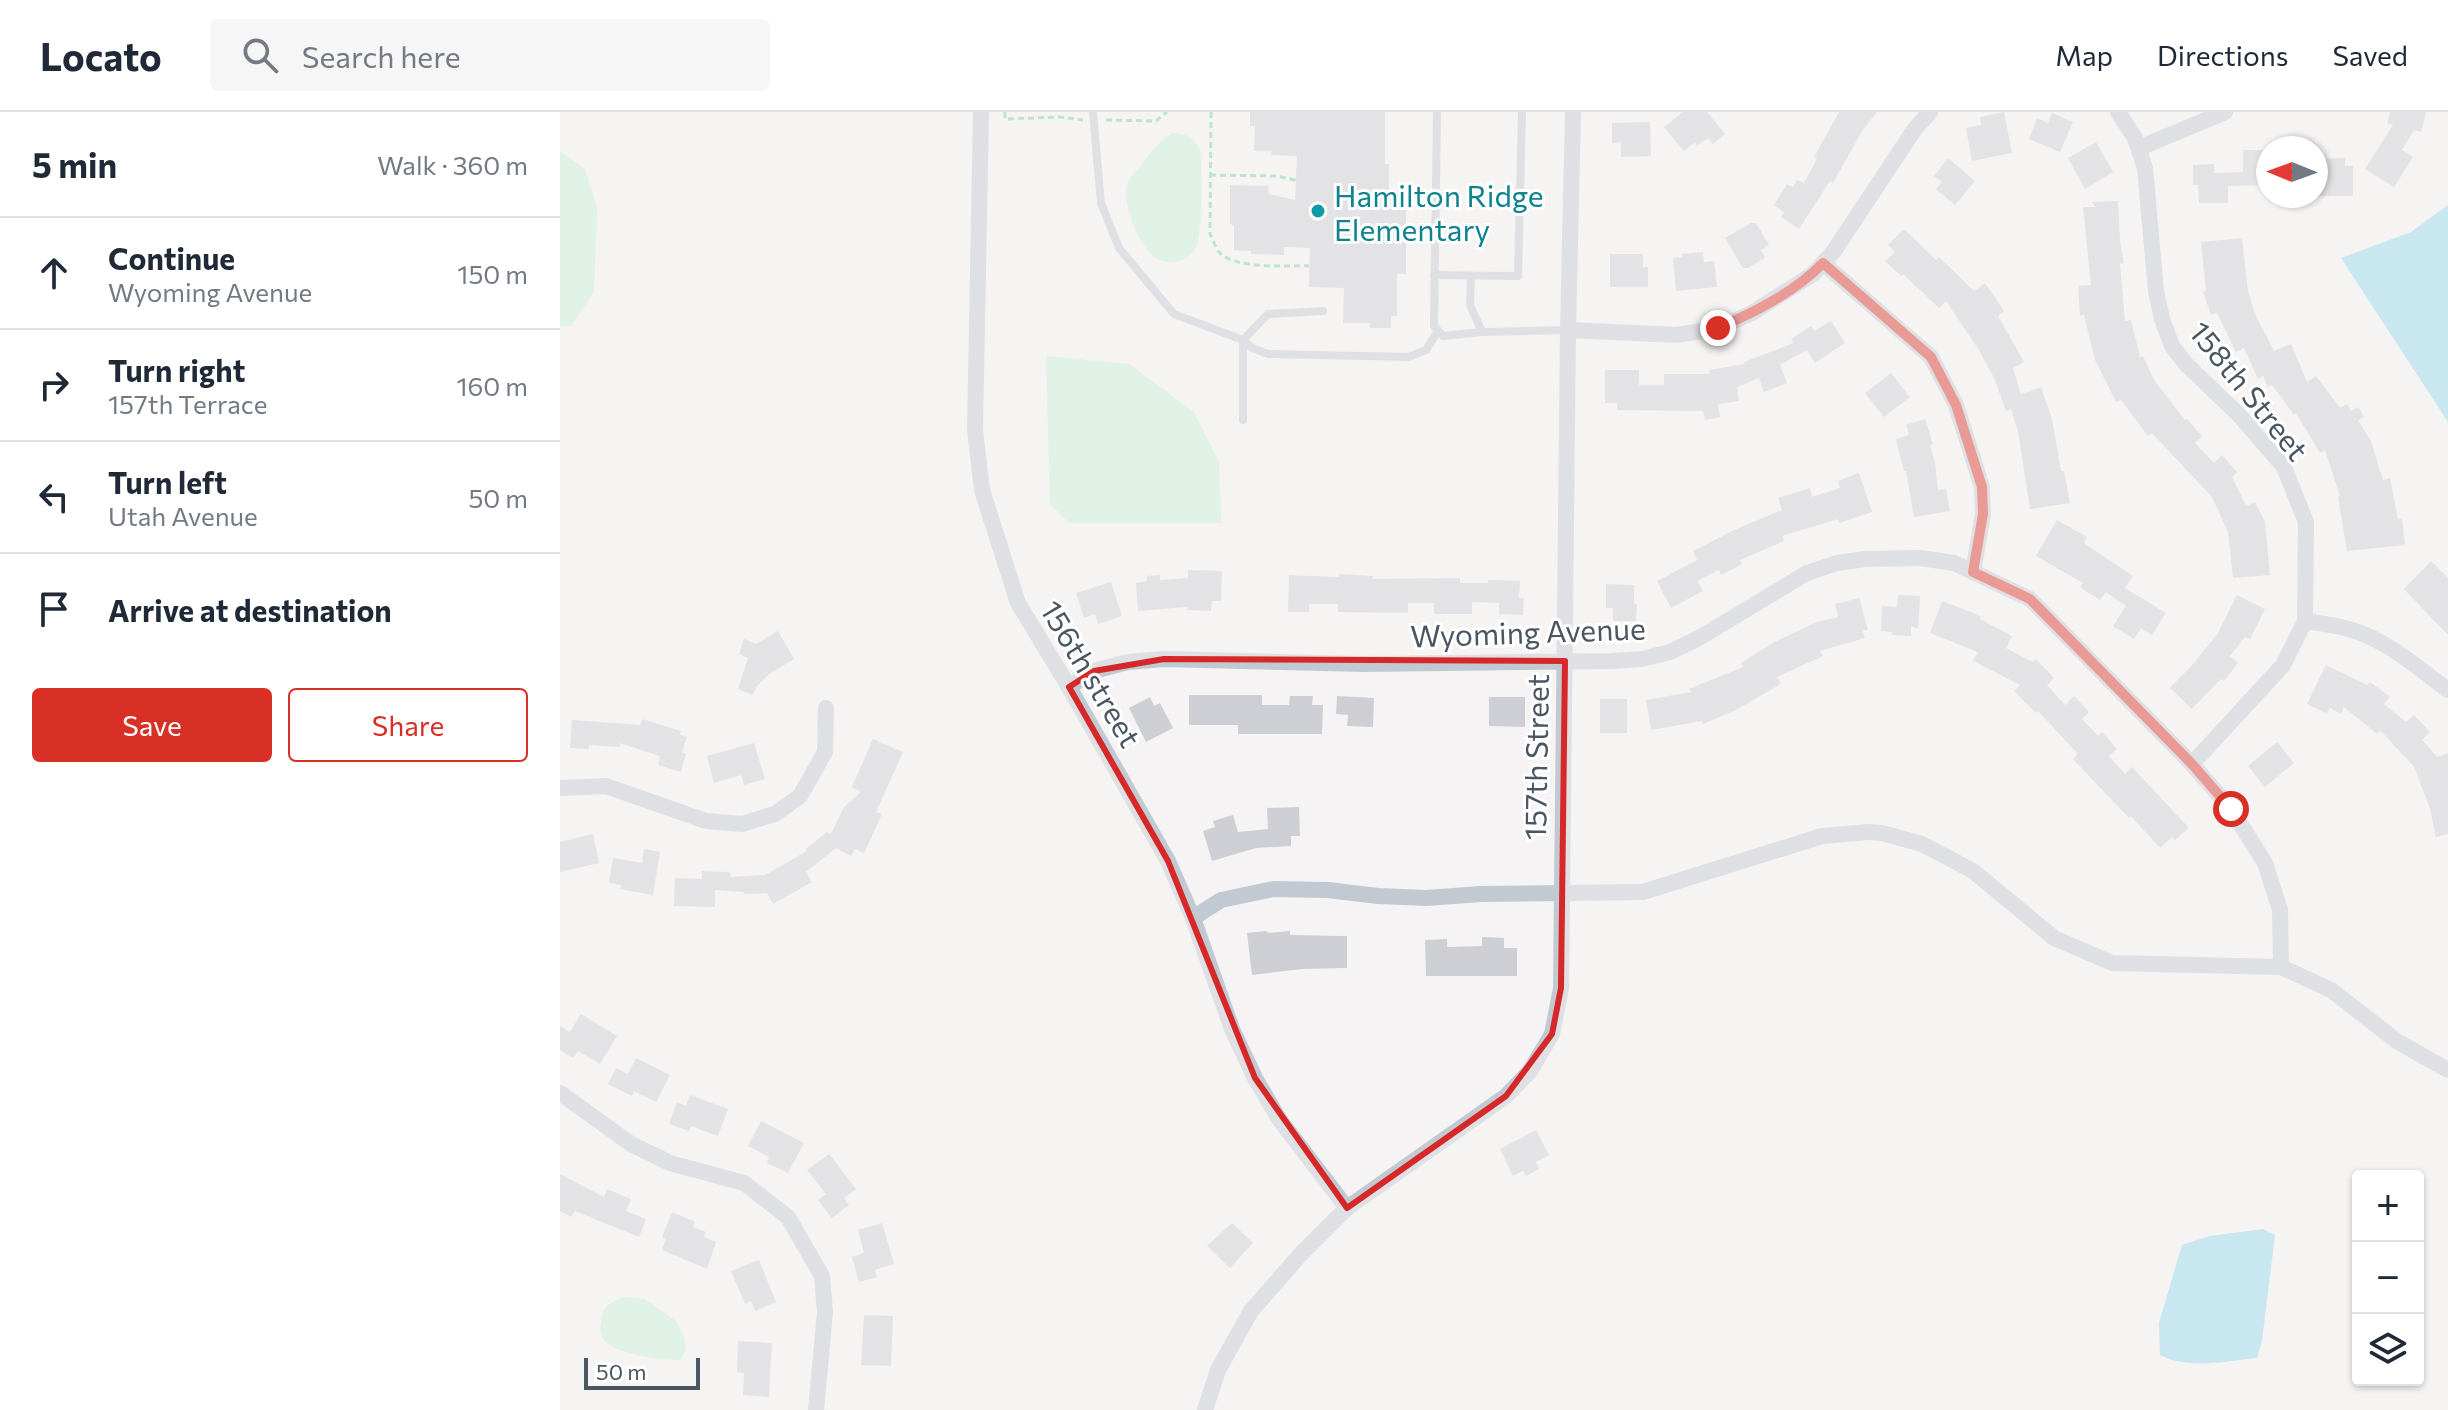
<!DOCTYPE html>
<meta charset="utf-8">
<style>
body{margin:0;font-family:Commissioner,sans-serif;background:#f6f6f7;color:#1f2937}
.controls{position:absolute;right:24px;bottom:24px;display:grid;overflow:hidden;border-radius:8px;box-shadow:0 2px 6px #0004}
.controls button{width:72px;height:72px;display:grid;place-items:center;padding:0;border:0;border-bottom:2px solid #e0e1e3;background:#fff;color:#1f2937;font:40px sans-serif}
.compass{position:absolute;left:1696px;top:24px;width:72px;height:72px;border-radius:50%;background:#fff;box-shadow:0 2px 6px #0004;rotate:271deg}
.scale{position:absolute;left:24px;bottom:20px;width:116px;box-sizing:border-box;padding-left:8px;border:4px solid #4a5661;border-top:0;font-size:22px;line-height:28px;white-space:nowrap;color:#4a5661;-webkit-text-stroke:6px #fff;paint-order:stroke}
.stop{position:absolute;width:24px;height:24px;margin:-18px;border:6px solid #d93025;border-radius:50%;background:#fff}
.stop.end{background:#d93025;border-color:#fff;box-shadow:0 2px 8px #0008}
.list{margin:0;padding:0;list-style:none}
h2{display:flex;justify-content:space-between;align-items:center;height:104px;margin:0;padding:0 32px;font-size:34px}
h2 small{font-size:26px;font-weight:400;color:#747a83}
.list li{display:grid;grid-template-columns:52px 1fr auto;gap:24px;align-items:center;box-sizing:border-box;height:112px;padding:0 32px;border-top:2px solid #e0e1e3}
.list b{display:block;font-size:30px;white-space:nowrap}
.list p{margin:0;font-size:26px;white-space:nowrap;color:#747a83}
.list em{font-size:26px;font-style:normal;color:#747a83}
.actions{display:flex;gap:16px;padding:24px 32px}
.actions a{flex:1;padding:18px 0;border:2px solid #d93025;border-radius:8px;text-align:center;font-size:28px;color:#d93025}
.actions .main{background:#d93025;color:#fff}
.icon{flex:none;width:44px;height:44px;fill:none;stroke:currentColor;stroke-width:2;stroke-linecap:round;stroke-linejoin:round}
.map{position:relative;flex:none;width:1888px;height:1298px;overflow:hidden}
header{display:flex;align-items:center;gap:48px;box-sizing:border-box;height:112px;padding:0 40px;background:#fff;border-bottom:2px solid #e0e1e3}
header strong{font-size:38px}
nav{display:flex;gap:44px;margin-inline-start:auto;font-size:28px}
.search{width:560px;height:72px;background:#f6f6f7;display:flex;align-items:center;gap:20px;box-sizing:border-box;padding:0 28px;border-radius:8px;color:#747a83;font-size:30px}
main{display:flex}
aside{flex:1;background:#fff}
.map>svg:first-child{display:block}
.green{fill:#c3f1d5}
.water{fill:#90daee}
.building{fill:#cdcfd5}
.lines{fill:none;stroke-linecap:round;stroke-linejoin:round}
.path{stroke:#7ad0a6;stroke-width:3;stroke-dasharray:6 4;stroke-linecap:butt}
.lane{stroke:#c1cad2;stroke-width:8}
.street{stroke:#c1cad2;stroke-width:16}
.route{stroke:#d93025;stroke-width:10}
.marked{fill:none;stroke:#d62828;stroke-width:6;stroke-linejoin:round}
.culture-dot{fill:#0f9aa8;stroke:#fff;stroke-width:3}
.labels{text-anchor:middle;dominant-baseline:central;stroke-width:6;stroke-linejoin:round;paint-order:stroke}
.culture-label{font-size:30px;fill:#0d838f;stroke:#fff;text-anchor:start}
.street-label{font-size:30px;fill:#4a5661;stroke:#fff}
</style>
<header>
<strong>Locato</strong>
<div class="search"><svg class="icon" aria-label="search" viewBox="0 0 24 24"><circle cx="10" cy="10" r="6"/><path d="M15 15l6 6"/></svg>Search here</div>
<nav><a>Map</a><a>Directions</a><a>Saved</a></nav>
</header>
<main>
<aside>
<h2>5 min<small>Walk · 360 m</small></h2>
<ul class="list">
<li><svg class="icon" aria-label="ahead" viewBox="0 0 24 24"><path d="M12 20V5M6 11l6-6 6 6"/></svg><div><b>Continue</b><p>Wyoming Avenue</p></div><em>150 m</em></li>
<li><svg class="icon" aria-label="right" viewBox="0 0 24 24"><path d="M7 20v-9h11M14 6l5 5-5 5"/></svg><div><b>Turn right</b><p>157th Terrace</p></div><em>160 m</em></li>
<li><svg class="icon" aria-label="left" viewBox="0 0 24 24"><path d="M17 20v-9H6M10 6l-5 5 5 5"/></svg><div><b>Turn left</b><p>Utah Avenue</p></div><em>50 m</em></li>
<li><svg class="icon" aria-label="arrive" viewBox="0 0 24 24"><path d="M6 21V4h12l-3 4 3 4H6"/></svg><div><b>Arrive at destination</b></div></li>
</ul>
<div class="actions"><a class="main">Save</a><a>Share</a></div>
</aside>
<div class="map">
<svg width="1888" height="1298" viewBox="0 0 1888 1298">
<rect width="100%" height="100%" fill="#f5f3f3"/>
<!-- green -->
<g class="green">
<path d="M613,21c16,1 21,5 28,19 0,22 3,79 -6,97 -8,15 -31,17 -43,6 -14,-13 -32,-55 -24,-73 3,-7 11,-13 15,-19 10,-13 16,-22 30,-30z"/>
<path d="M0,39l25,18 12,38 -3,85 -23,34h-11z"/>
<path d="M486,244l83,8 65,48 25,50 2,61h-152l-19,-19z"/>
<path d="M64,1185l20,2 32,22 9,19 1,10 -5,10c-17,1 -66,-6 -77,-20 -5,-6 -4,-12 -3,-18 1,-17 10,-19 23,-25z"/>
</g>
<!-- water -->
<g class="water">
<path d="M1888,93v217l-107,-164 70,-26z"/>
<path d="M1703,1117l12,6 -13,106 -5,17c-31,3 -68,12 -97,-3l-1,-32 23,-78 28,-9z"/>
</g>
<!-- building -->
<g class="building">
<path d="M690,0h135v52h4v26h17v84h-9v42h-6v12h-21v-5h-27l1,-35 -35,-1 1,-39 -26,-1v8l-33,-1v-3l-17,-1v-25l-4,-1v-39l38,1 1,8 26,6 2,-44 -26,-1 1,-4h-18l1,-25h-5z"/>
<path d="M1123,0h24l18,22 -12,10 -5,-6 -11,8 -2,-4 -11,9 -20,-24z"/>
<path d="M1279,0h38l-15,19 -29,52 -3,-2 -31,48 -18,-12 3,-5 -10,-7 13,-21 6,3 4,-7 7,3 13,-24 -3,-2z"/>
<path d="M1444,0l8,41 -40,8 -6,-33 15,-3 -1,-8z"/>
<path d="M1830,0h36l-5,20 -7,-2 -12,20 11,7 -19,30 -29,-18 28,-44 -6,-2z"/>
<path d="M1492,1l21,9 -13,30 -31,-13 8,-21 11,5z"/>
<path d="M1090,10l1,34 -30,1v-15l-9,1v-20z"/>
<path d="M1536,30l17,30 -28,17 -17,-31z"/>
<path d="M1683,38h25v35l-40,1v17h-29l-1,-18h-5v-20l21,-1v9l29,-1z"/>
<path d="M1388,46l27,23 -20,24 -19,-16 6,-7 -8,-6z"/>
<path d="M1785,46v8h8v30h-34v-37z"/>
<path d="M1558,89l2,40 4,22 -4,1 5,57 6,-1 9,37 3,-1 11,24 31,40 2,-1 15,17 -7,7 19,20 8,-8 15,17 -5,5 14,29 9,-4 10,20 5,53 -37,3 -5,-46 -16,-35 -60,-64 -4,3 -27,-36 -5,2 -21,-42 -11,-45 -4,1 -2,-30 13,-1 -8,-78h12l-3,-5z"/>
<path d="M1191,111h5l13,22 -8,5 4,8 -17,10h-5l-18,-30z"/>
<path d="M1344,117l32,31 3,-3 35,34 11,-8 19,28 -6,5 26,46 -11,6 8,26 20,-7 11,32 9,52h3l6,32 -40,6 -12,-78 -7,-22 -5,2 -12,-33 -15,-28 -33,-49 -7,7 -36,-34 -2,2 -16,-15 10,-9 -7,-7z"/>
<path d="M1682,126l6,53 7,23 19,37 17,-7 16,38 9,-6 24,32 7,-4 4,7 7,-4 6,10 -6,3 13,21 12,39 7,-2 8,41 4,-1 3,27 -58,6 -9,-54 2,-1 -15,-46 -5,3 -24,-40 -2,2 -22,-30 -4,2 -5,-11 -5,3 -14,-31 -8,4 -19,-39 -6,2 -8,-23 3,-1 -5,-49z"/>
<path d="M1143,140l1,10 10,-1 3,26 -41,4 -3,-33 9,-1v-3z"/>
<path d="M1050,142h33v13h5v20h-38z"/>
<path d="M1271,209l14,22 -30,20 -8,-13 -27,15 7,18 -23,9 -5,-14 -22,9 2,14 -21,3 2,13 -15,3 -2,-9 -86,-1v-7h-12v-33h34v15h25v-11h46l-1,-4 36,-6 -1,-2 50,-19 -3,-4 20,-13 3,5z"/>
<path d="M1331,261l19,24 -26,20 -19,-24z"/>
<path d="M1365,307l8,25 -3,1 5,17 3,28 8,-1 4,22 -36,6 -8,-46h-2l-8,-32 13,-4 -3,-10z"/>
<path d="M1299,361l13,39 -33,11 -1,-4 -56,17 2,5 -44,19 2,4 -21,11 -2,-5 -22,11 6,10 -32,17 -14,-27 40,-21 -4,-9 41,-21 48,-20 -4,-12 32,-10 2,9 28,-9 -2,-7z"/>
<path d="M1497,408l30,17 -3,6 49,33 -8,12 41,25 -14,22 -11,-7 -7,11 -21,-13 13,-20 -20,-14 -6,8 -20,-13 3,-4 -47,-27z"/>
<path d="M1871,449l17,17v57l-44,-46z"/>
<path d="M628,458l34,1 -1,30h-9l-1,10 -24,-1v-3l-49,4 -2,-28 11,-2v-5l13,-1v5l28,-2z"/>
<path d="M779,462l34,2 -1,3 88,-1v5h28v-3l32,1 -1,17h5l-1,17 -24,-1v-11l-27,-1v12h-38v-11h-26v10l-70,-1v-8h-29v8h-21l1,-37 50,2z"/>
<path d="M551,470l11,34 -24,8 -3,-10 -11,4 -8,-25z"/>
<path d="M1046,472l28,1v19h3l-1,17h-23v-13h-7z"/>
<path d="M1338,483l22,1 -2,33 -7,-3v10l-19,-1v-3l-11,-1 1,-25 15,1z"/>
<path d="M1677,483l28,14 -15,30 -5,-2 -15,19 8,7 -14,18 -3,-2 -29,30 -22,-21 25,-26 23,-29z"/>
<path d="M1299,486l9,32h-6l3,8 -45,13 3,5 -46,21 4,7 -45,26 -33,14 -1,-3 -51,9 -5,-30 45,-8 -2,-3 54,-22 -2,-4 33,-21 43,-20 21,-5 -3,-13z"/>
<path d="M1382,489l39,15 -1,3 32,17 -6,12 27,14 3,-3 18,19 -7,7 18,20 9,-9 15,16 -7,7 16,17 4,-4 15,17 -8,7 16,18 7,-7 57,61 -14,12 -3,-3 -12,11 -29,-32 -2,2 -56,-59 5,-5 -40,-43 -2,2 -22,-22 6,-6 -47,-24 5,-9 -48,-19z"/>
<path d="M218,519l16,28 -25,15 -12,12 -4,9 -15,-6 10,-31 -9,-4 5,-15 12,5z"/>
<path d="M1766,553l41,20 3,-3 20,15 -6,7 22,18 8,-7 16,17 -8,8 15,17 11,-4v81l-12,3 -6,-28 -15,-41 -35,-38 -3,4 -33,-27 -3,7 -11,-6 -3,6 -20,-10z"/>
<path d="M629,583h73v10h27l1,-9h23l-1,9h11l-1,29h-84v-9h-49z"/>
<path d="M777,584l37,2 -1,29 -26,-1 1,-11 -12,-1z"/>
<path d="M590,585l4,9 6,-3 13,25 -27,14 -17,-34z"/>
<path d="M929,585h36v30l-36,-1z"/>
<rect x="1040" y="587" width="27" height="34"/>
<path d="M82,607l39,12 -1,4 7,2 -5,15 4,2 -5,18 -23,-7 2,-9 -40,-13v4l-31,-2v4l-19,-1 2,-28 68,5z"/>
<path d="M313,627l30,13 -27,60 6,2 -18,39 -9,-4 -4,7 -15,-8 -30,24 6,10 -39,22 -6,-11 -23,1v-2l-29,-2v17l-41,-1 1,-28 27,1v-8l28,1v5l35,-2 42,-24 -1,-2 21,-17 4,2 13,-27 17,-15 -9,-5z"/>
<path d="M1717,630l17,21 -29,24 -17,-21z"/>
<path d="M194,631l11,36 -21,6 -3,-10 -27,8 -7,-27z"/>
<path d="M739,695l1,29h-9v10l-35,2 -44,13 -9,-30 12,-4 -2,-6 20,-6 5,17 30,-3 -1,-21z"/>
<path d="M33,722l6,29 -39,9v-30z"/>
<path d="M84,737l16,3 -7,43 -33,-6 1,-4 -12,-2 4,-25 29,5z"/>
<path d="M707,819l1,2 22,-2v4l57,1v32l-45,1 -50,6 -5,-42z"/>
<path d="M922,825l22,1v10h13v28h-91l-1,-36 22,-1v8l35,-1z"/>
<path d="M21,902l36,22 -17,28 -22,-13 -5,7 -13,-8v-24l10,6z"/>
<path d="M76,946l34,17 -14,27 -22,-11 -2,5 -24,-12 8,-16 12,6z"/>
<path d="M130,983l38,14 -10,27 -27,-10 -2,5 -20,-7 8,-22 9,4z"/>
<path d="M201,1009l43,22 -16,30 -21,-10 2,-6 -21,-11z"/>
<path d="M976,1018l13,25 -13,7 3,7 -13,7 -3,-5 -10,5 -13,-27z"/>
<path d="M269,1042l27,35 -12,9 5,7 -17,13 -14,-18 8,-6 -19,-24z"/>
<path d="M0,1062l44,23 3,-8 24,10 -5,12 20,8 -7,18 -64,-26 -4,6 -11,-6z"/>
<path d="M112,1100l23,10 -2,5 13,5 -2,5 12,5 -9,27 -45,-19 4,-11 -4,-2z"/>
<path d="M322,1111l12,41 -19,6 2,7 -18,5 -7,-25 12,-4 -6,-23z"/>
<path d="M672,1111l21,20 -23,25 -23,-22z"/>
<path d="M199,1148l17,42 -21,9 -4,-10 -6,3 -14,-33z"/>
<path d="M304,1203l29,1 -2,50 -30,-1z"/>
<path d="M178,1229l34,2 -3,54 -26,-2 1,-22 -7,-1z"/>
</g>
<g class="lines">
<!-- path -->
<g class="path">
<path d="M445,0v7l55,-2 23,3"/>
<path d="M651,0l-1,122c3,5 5,13 9,18 16,18 67,13 90,14"/>
<path d="M546,8l50,1 11,-9"/>
<path d="M650,63l66,1 20,4"/>
</g>
<!-- lane -->
<g class="lane">
<path d="M533,0l8,91 18,45 55,66 69,26 9,8 16,6 141,3 17,-7 12,-19"/>
<path d="M877,0l-3,214 9,10 39,-4 86,-2"/>
<path d="M874,163l84,1 4,-164"/>
<path d="M911,164l-1,29 12,27"/>
<path d="M683,308v-80l25,-26 55,-3"/>
</g>
<!-- street -->
<g class="street">
<path d="M421,0l-6,318 7,60 36,113 51,84 99,174 25,57 39,111 23,49 24,41 68,89"/>
<path d="M1558,0l17,26 10,30 11,123 6,28 10,27 14,18 54,52 44,51 22,55 -1,99 -22,44 -91,99"/>
<path d="M1579,36l86,-36"/>
<path d="M1263,151l108,94 25,48 26,82 1,27 -10,58"/>
<path d="M1008,218l109,5 41,-7 34,-15 61,-39 21,-23 80,-121 16,-18"/>
<path d="M1745,509c21,3 44,6 63,15 29,13 54,35 80,54"/>
<path d="M509,575l25,-16 34,-9 36,-3 201,5 248,-3 29,-2 28,-7 29,-14 108,-65 30,-10 28,-4 56,-1 33,5 76,36 162,165 39,45 34,54 15,47 1,57"/>
<path d="M0,676l46,-2 100,35 36,3 33,-10 25,-18 25,-44 1,-44"/>
<path d="M633,806l28,-18 52,-11 55,1 50,6 48,2 55,-4 162,-2 179,-56 46,-4 14,1 40,11 51,27 81,67 58,25 169,4 50,23 67,52 50,28"/>
<path d="M0,981l71,51 39,19 74,20 44,34 34,59 3,36 -9,98"/>
<path d="M645,1298l13,-40 33,-59 49,-56 47,-47 159,-112 24,-25 22,-37 9,-46 7,-658 5,-218"/>
</g>
</g>
<g class="lines">
<!-- route -->
<path class="route" d="M1158,216c37,-16 77,-36 105,-65l108,94 25,48 26,82 1,27 -10,58 57,27 162,165 39,45"/>
</g>
<!-- marked area -->
<path d="M0 0H1888V1298H0ZM604,547l401,2 -4,327 -9,46 -46,62 -159,112 -92,-130 -87,-217 -99,-174 25,-16z" fill="#f5f3f3" fill-opacity=".55" fill-rule="evenodd"/>
<path class="marked" d="M604,547l401,2 -4,327 -9,46 -46,62 -159,112 -92,-130 -87,-217 -99,-174 25,-16z"/>
<!-- markers -->
<circle class="culture-dot" cx="758" cy="99" r="8"/>
<g class="labels">
<!-- culture labels -->
<g class="culture-label">
<text x="774" y="82">Hamilton Ridge<tspan x="774" dy="34">Elementary</tspan></text>
</g>
<!-- street labels -->
<g class="street-label">
<text transform="translate(1690 278) rotate(51)">158th Street</text>
<text transform="translate(968 519) rotate(-2)">Wyoming Avenue</text>
<text transform="translate(532 561) rotate(59)">156th street</text>
<text transform="translate(975 645) rotate(-89)">157th Street</text>
</g>
</g>
</svg>
<div class="controls">
<button>+</button>
<button>−</button>
<button><svg class="icon" aria-label="layers" viewBox="0 0 24 24"><path d="M12 4l9 5-9 5-9-5zM3 14l9 5 9-5"/></svg></button>
</div>
<svg class="compass" viewBox="-18 -18 36 36"><path d="M0-13l5 13h-10z" fill="#e53935"/><path d="M0 13l5-13h-10z" fill="#747a83"/></svg>
<div class="scale">50 m</div>
<div class="stop" style="left:1671px;top:697px"></div>
<div class="stop end" style="left:1158px;top:216px"></div>
</div>
</main>
